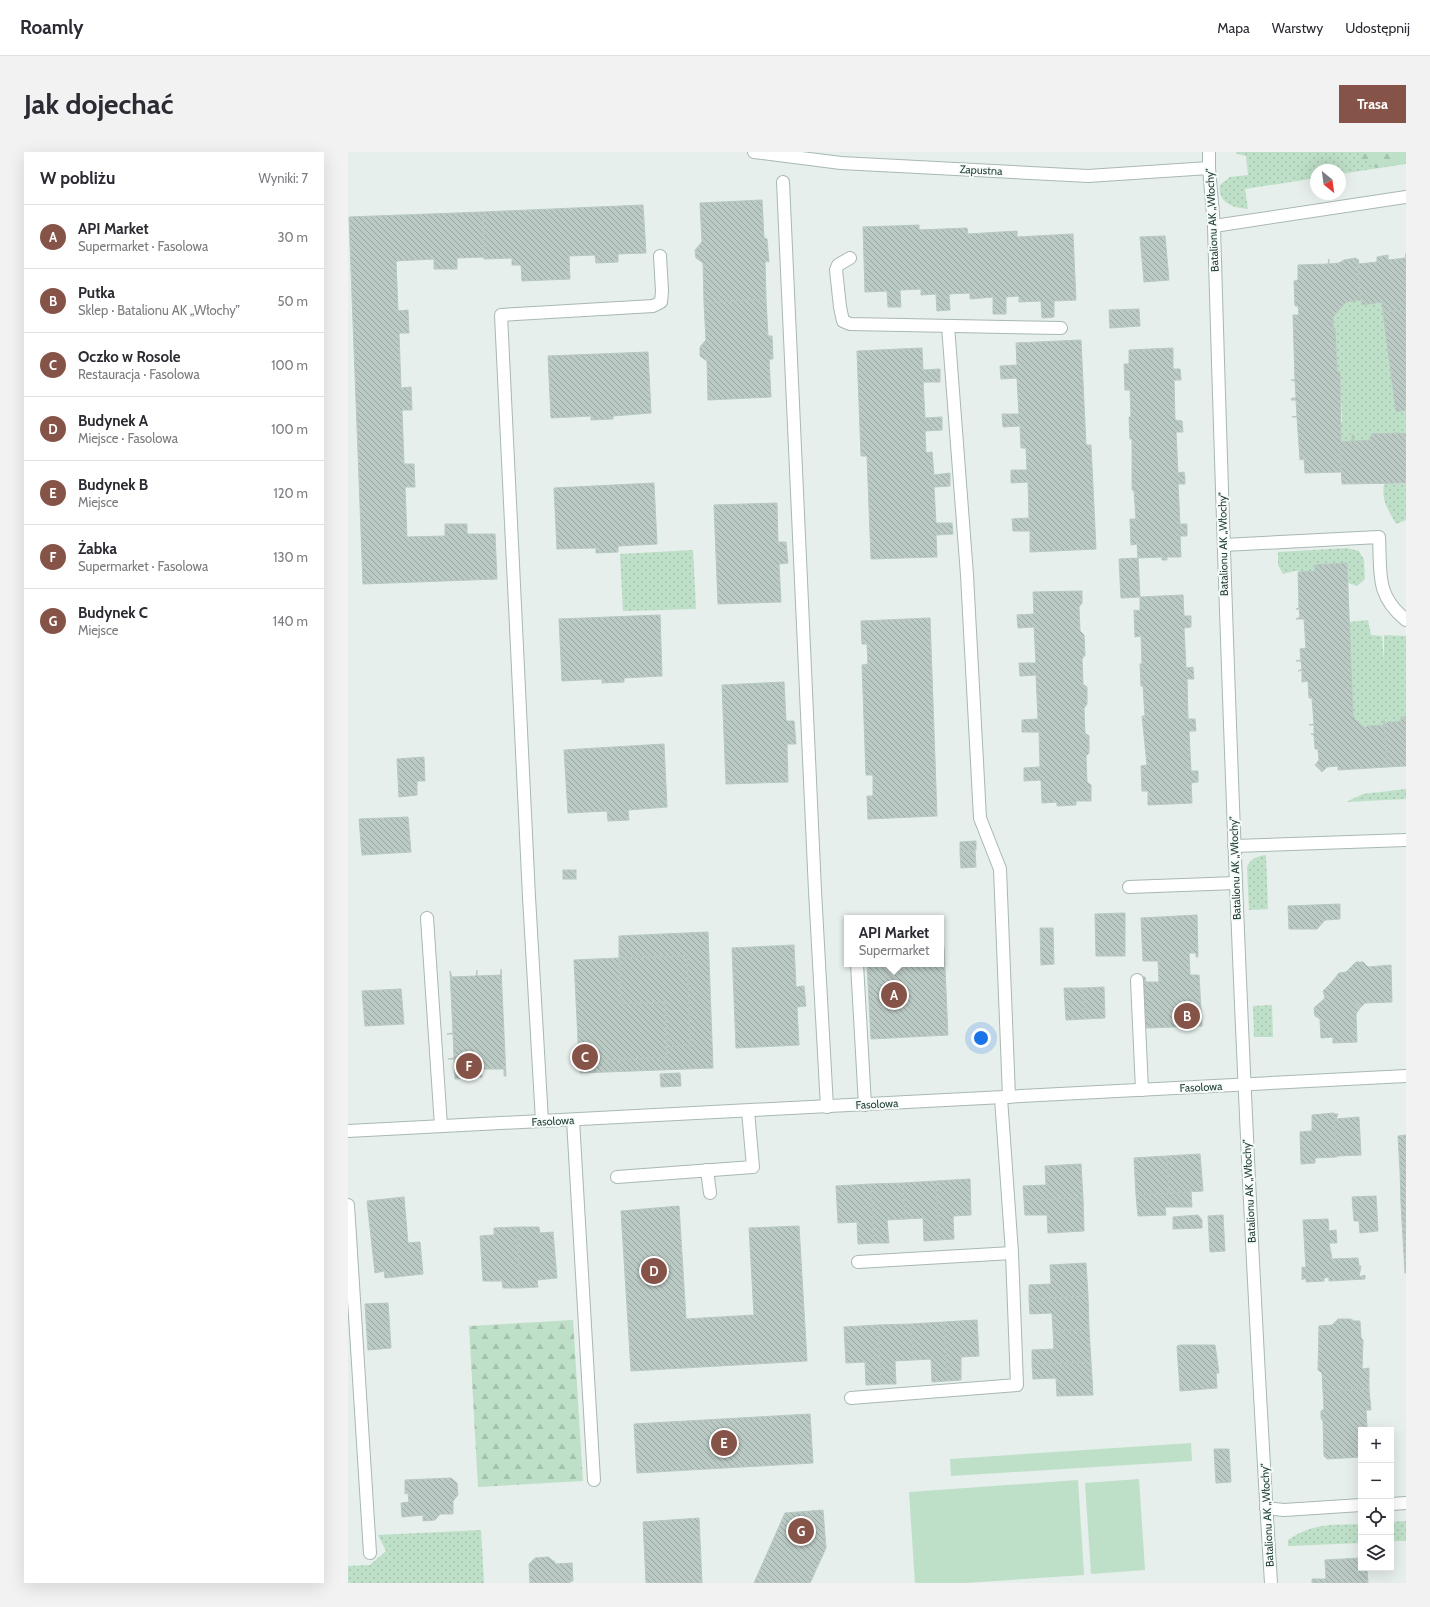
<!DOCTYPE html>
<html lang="pl">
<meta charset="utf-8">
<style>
body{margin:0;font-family:Cabin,sans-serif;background:#f2f2f3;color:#2b2b33}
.controls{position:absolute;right:12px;bottom:12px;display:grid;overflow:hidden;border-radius:0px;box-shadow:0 4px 16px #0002}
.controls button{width:36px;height:36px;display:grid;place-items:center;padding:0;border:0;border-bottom:1px solid #e1e1e2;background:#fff;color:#2b2b33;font:20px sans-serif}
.compass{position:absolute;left:962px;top:12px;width:36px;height:36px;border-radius:50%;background:#fff;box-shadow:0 4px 16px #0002;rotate:151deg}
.you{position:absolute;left:633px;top:886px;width:14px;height:14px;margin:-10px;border:3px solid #fff;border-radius:50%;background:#1a73e8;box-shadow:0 0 0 6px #1a73e833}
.badge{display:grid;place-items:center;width:26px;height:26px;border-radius:50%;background:#855347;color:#fff;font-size:13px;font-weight:700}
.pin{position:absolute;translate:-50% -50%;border:2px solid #fff;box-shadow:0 1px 4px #0006}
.popup{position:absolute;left:496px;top:763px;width:100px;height:52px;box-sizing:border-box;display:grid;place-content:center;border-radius:0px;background:#fff;filter:drop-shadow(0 1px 3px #0005);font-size:13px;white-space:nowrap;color:#7c7c81}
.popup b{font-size:15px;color:#2b2b33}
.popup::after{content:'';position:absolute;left:50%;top:100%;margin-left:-8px;border:8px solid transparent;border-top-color:#fff}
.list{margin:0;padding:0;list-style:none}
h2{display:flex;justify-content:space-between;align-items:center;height:52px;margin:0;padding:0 16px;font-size:17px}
h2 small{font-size:13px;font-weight:400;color:#7c7c81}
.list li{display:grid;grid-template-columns:26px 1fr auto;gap:12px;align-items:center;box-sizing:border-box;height:64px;padding:0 16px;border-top:1px solid #e1e1e2}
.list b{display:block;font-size:15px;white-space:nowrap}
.list p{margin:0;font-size:13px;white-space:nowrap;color:#7c7c81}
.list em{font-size:13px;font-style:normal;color:#7c7c81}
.icon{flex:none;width:22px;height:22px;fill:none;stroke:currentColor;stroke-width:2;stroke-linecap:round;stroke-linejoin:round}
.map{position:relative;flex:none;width:1058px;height:1431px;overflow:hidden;border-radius:0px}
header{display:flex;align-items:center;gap:24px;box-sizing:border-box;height:56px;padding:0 20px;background:#fff;border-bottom:1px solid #e1e1e2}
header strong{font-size:19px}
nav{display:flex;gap:22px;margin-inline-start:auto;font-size:14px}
.intro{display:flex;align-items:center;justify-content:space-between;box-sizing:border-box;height:96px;padding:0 24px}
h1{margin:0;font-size:28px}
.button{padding:10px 18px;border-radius:0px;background:#855347;color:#fff;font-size:14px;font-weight:700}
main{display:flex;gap:24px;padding:0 24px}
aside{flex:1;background:#fff;border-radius:0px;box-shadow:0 4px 16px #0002}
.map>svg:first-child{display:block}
.grass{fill:url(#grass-dots)}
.forest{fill:url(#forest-firs)}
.garden{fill:#bfe0c8}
.building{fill:url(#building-back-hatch);stroke:#b8c9c2}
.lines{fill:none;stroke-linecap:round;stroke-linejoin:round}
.service-casing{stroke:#a8b8b2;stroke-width:14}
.minor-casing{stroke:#a8b8b2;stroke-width:14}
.service{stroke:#fff;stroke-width:12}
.minor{stroke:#fff;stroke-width:12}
.labels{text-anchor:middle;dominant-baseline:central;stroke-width:4;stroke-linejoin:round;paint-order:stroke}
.street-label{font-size:11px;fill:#24423a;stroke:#f7fbf9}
</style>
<header>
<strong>Roamly</strong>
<nav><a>Mapa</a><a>Warstwy</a><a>Udostępnij</a></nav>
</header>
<div class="intro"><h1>Jak dojechać</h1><a class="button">Trasa</a></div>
<main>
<aside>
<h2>W pobliżu<small>Wyniki: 7</small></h2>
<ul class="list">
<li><span class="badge">A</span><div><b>API Market</b><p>Supermarket · Fasolowa</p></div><em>30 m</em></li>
<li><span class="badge">B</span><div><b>Putka</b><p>Sklep · Batalionu AK „Włochy”</p></div><em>50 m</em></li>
<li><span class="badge">C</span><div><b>Oczko w Rosole</b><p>Restauracja · Fasolowa</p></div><em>100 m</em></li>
<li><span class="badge">D</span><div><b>Budynek A</b><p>Miejsce · Fasolowa</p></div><em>100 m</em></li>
<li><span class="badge">E</span><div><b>Budynek B</b><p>Miejsce</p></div><em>120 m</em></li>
<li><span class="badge">F</span><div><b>Żabka</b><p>Supermarket · Fasolowa</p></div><em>130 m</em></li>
<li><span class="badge">G</span><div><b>Budynek C</b><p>Miejsce</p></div><em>140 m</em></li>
</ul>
</aside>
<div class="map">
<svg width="1058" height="1431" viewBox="0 0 1058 1431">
<defs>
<pattern id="grass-dots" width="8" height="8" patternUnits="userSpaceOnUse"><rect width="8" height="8" fill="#bfe0c8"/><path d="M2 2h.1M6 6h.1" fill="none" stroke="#a4c1ad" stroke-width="1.8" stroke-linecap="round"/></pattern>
<pattern id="forest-firs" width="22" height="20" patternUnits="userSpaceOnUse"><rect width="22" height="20" fill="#bfe0c8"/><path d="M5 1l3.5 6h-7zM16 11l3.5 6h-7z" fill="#a4c1ad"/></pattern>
<pattern id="building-back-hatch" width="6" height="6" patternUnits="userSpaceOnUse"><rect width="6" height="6" fill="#bbcac4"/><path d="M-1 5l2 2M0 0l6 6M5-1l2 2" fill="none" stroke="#98a6a0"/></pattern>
</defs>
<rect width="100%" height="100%" fill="#e6efeb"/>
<!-- grass -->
<g class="grass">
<path d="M887,0h171v12l-66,10v-4h-24v8l-71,11 3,20c-14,-1 -31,-6 -28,-24l10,-8 18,-2 -2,-19 -8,-2z"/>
<path d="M1013,148l1,5 20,-3 14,110 10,-2v24h-35v6l-17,1v-6l-2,6 -12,1 -1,-20h3l-2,-50h-3l-2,-43 -2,-1v-11l13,-15z"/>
<path d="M1036,332h22v36l-10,4c-8,-14 -15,-24 -12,-40z"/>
<path d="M999,396l12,3 5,9 1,19 -8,7 -9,-3 -1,-20 -32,2v6h-20l-12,3 -5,-9v-13z"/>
<path d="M345,398l3,59 -73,2 -3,-57z"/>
<path d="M1020,468l3,15 11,1 2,25v-26l22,1v81h-5v4l-15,2v-4h-2v6l-17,1 -2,2 -12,-10 -4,-96z"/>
<path d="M1058,637v10l-60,3 17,-8z"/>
<path d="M918,703l2,54 -19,1 -2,-43c3,-8 10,-11 19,-12z"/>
<path d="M924,853l1,32h-19l-1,-31z"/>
<path d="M1058,1369v20h-15v-19z"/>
<path d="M1013,1372v19l-73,3v-6c25,-17 43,-15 73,-16z"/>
<path d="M133,1378l3,53h-136v-17l22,-1 16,-14 -8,-16z"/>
</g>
<!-- forest -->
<g class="forest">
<path d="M1009,0h49v10l-30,6 -14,-10z"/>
<path d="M225,1168l10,161 -105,6 -9,-161z"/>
</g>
<!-- garden -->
<g class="garden">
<path d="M843,1291l1,18 -241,15 -1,-17z"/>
<path d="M791,1327l6,91 -54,4 -6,-91z"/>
<path d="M730,1328l6,95 -118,8h-51l-6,-91z"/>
</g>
<!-- building -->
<g class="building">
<path d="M414,48l2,38 3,1 2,23 -4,-1 1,38 -62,4 -1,-40 -7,-5 -1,-8 7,-8 -2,-39z"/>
<path d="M295,53l3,48 -28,1v8l-22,1 -1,-8 -26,1 1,23 -48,2 -1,-16h-9v-7l-28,1 -1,-47z"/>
<path d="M135,60l1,45 -27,1v11h-23v-10l-38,2 2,50 10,-1 1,23h-10l2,55 10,-1 1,23h-10l2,54h10l1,23h-10l2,50 38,-1v-12h22v10h28l2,45 -134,5 -14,-367z"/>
<path d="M571,73v5l48,-2 1,6 49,-3v6l56,-3 3,66 -22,1v16l-12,1 -1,-17 -22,1v-6l-13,1v17h-13v-17l-23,2v-6l-21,1 1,16 -13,1 -1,-17 -15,1v-6l-21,1 1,17h-13l-1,-16 -22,1 -2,-65z"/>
<path d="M817,84l4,44 -25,2 -4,-45z"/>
<path d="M1058,101v57l-23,2 -1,-10 -20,3 -6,-45 2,-1 1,5 18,-2v-5l11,-2v5l18,-2z"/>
<path d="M1008,106l5,42 -15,2 -13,15v11h2l2,44h3l1,100 -36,1 -1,-14 -4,1 -3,-43h-5l5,-1 -1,-16h-5l1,-2h4l-1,-17 -4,-1h4l-2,-65h6l-1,-9h-3l-1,-25 4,-1v-15l30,-1 1,-5v5l10,-1 5,-3z"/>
<path d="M418,147l2,37h4l1,23h-4l2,38 -63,3 -1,-39 -7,-5v-9l6,-7 -2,-37z"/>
<path d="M791,157l1,17 -30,2 -1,-18z"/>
<path d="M1058,158v100l-10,2 -13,-100z"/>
<path d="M733,188l5,105h5l5,104 -66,3v-21h-17l-1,-12 17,-1 -1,-36 -17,1v-13h16l-1,-22h-5l-1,-22 -17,1 -1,-13h17l-2,-36 -16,1 -1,-13 17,-1 -1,-22z"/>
<path d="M574,196l1,22 17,-1v13h-17l2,36 17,-1v13l-17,1 1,22 6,-1 2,23 16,-2v13l-16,1 2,36h16l1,11 -17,1 1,22 -66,2 -4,-103h-6l-4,-105z"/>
<path d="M825,196v21h7l1,11h-7l1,40 7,1 1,11h-7l2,41 6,-1 1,7v5h-7l2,40h7v12h-7l1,21h-14v3h-5v-3l-24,1 -1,-14 -6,1 -1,-26h6l-2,-28 -2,-1v-51h-2l-1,-22h2l-1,-27h-5l-1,-26h5v-14z"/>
<path d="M300,200l3,61 -38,3v3l-22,1v-4l-40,2 -3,-62z"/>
<path d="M1050,281l8,1v49l-64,1 -2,-42 12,-1v-6h2v6l17,-1v-6z"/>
<path d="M306,331l3,61 -39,2v6l-22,1v-5l-39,1 -3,-61z"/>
<path d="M429,351l1,39h8l2,21 -9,1 2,38 -63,2 -4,-99z"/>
<path d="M790,406l2,39 -19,1 -2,-39z"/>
<path d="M999,411l6,155 12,10 2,-2 17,-1v-6l3,48 -49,3v-4l-11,1 -5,5 -7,-7 4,-5 -1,-11h-3l-1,-14 -3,-1h3v-9h-5l5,-1 -2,-26h-3l-1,-17 -6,1v-12l-4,1 4,-2 -1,-8h-5l5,-1 -1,-11 6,-1 -2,-29h-8l4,-2 -1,-8h-3l3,-1 -1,-36 17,-1v-6z"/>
<path d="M734,439v12l-3,4 1,24 4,4 1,20 -3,4 1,25 4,3v17l-3,4 1,25 4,3v17l-3,3 1,26 4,3v16h-15v4l-19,1v-4l-15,1 -1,-23 -17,1v-13l16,-1 -1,-35h-17v-12l16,-1 -2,-44 -16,1 -1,-13h17l-2,-36 -16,1 -1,-13 17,-1 -1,-22z"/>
<path d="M835,443l1,21h7v11l-7,1 2,40 7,-1 1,12h-7l1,40h7l1,12h-7l2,40h7v11l-7,1 1,20 -44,2v-14h-6l-1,-25 6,-1 -5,-49h3l-2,-30h-2l-1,-22h2l-1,-28 -6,1 -1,-27 6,1v-14z"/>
<path d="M312,463l2,61 -38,2v4l-22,1v-4l-40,2 -3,-62z"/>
<path d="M582,466l7,198 -69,3 -1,-23h6v-21h-7l-4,-110 6,-1 -1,-20h-5l-1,-23z"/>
<path d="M436,530l2,39h8l2,23h-9l1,38 -62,2 -4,-99z"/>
<path d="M1053,565h5v49l-19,1 -3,-48 2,4 15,-2z"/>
<path d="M316,592l3,63 -39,3 1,10 -21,1 -1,-10 -39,2 -4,-63z"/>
<path d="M76,605l1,24h-8v14l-18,2 -2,-38z"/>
<path d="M60,665l3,35 -49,3 -3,-36z"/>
<path d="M628,689v9l-16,2v-10z"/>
<path d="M627,699l1,16 -15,1 -1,-16z"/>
<rect x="215" y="718" width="13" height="9"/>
<path d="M992,752v15l-15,1 -8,9h-28l-1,-23z"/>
<path d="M777,761v43h-29l-1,-42z"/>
<path d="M849,763l1,42h-2v-4h-7l1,22h9l3,51 -56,2 -3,-51h2l1,5h13l-1,-21h-15l-2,-43z"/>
<path d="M692,776h13l1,36 -13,1z"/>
<path d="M360,780l5,136 -133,5 -1,-12 88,-4v-10l23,-2 -3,-89 -68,2v-22z"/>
<path d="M446,793l2,42 8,-1 2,20 -9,1 2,38 -63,3 -4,-100z"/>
<path d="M593,795h3l4,88 -77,4 -4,-75h74z"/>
<path d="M339,804l3,89 -23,2 -2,-45 -44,2 -2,-46z"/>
<path d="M271,806l2,46 44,-2 2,55 -88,4 -5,-101z"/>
<path d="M1008,810h7l5,5 23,-2 1,37 -27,1 -5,5 -29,-25 8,-10 7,-1z"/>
<path d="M153,817l5,107h-2v-7h-23l1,8 -27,2 -1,-20h-6l6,-1 -1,-24h-6l6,-1 -3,-62 2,6 24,-1 1,-6v6l24,-1z"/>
<path d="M983,831l29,25 -4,6 1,28 -24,1v-6l-12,1 -1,-19 -5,-3 -1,-8 11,-10 -2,-7z"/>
<path d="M756,835l1,31 -20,1 -2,-31z"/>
<path d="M716,836h19l2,31 -19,1z"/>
<path d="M53,837l3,35 -39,2 -3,-35z"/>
<path d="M332,921l1,13 -20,1 -1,-13z"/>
<path d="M986,961l3,44 -22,1v5l-14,1 -1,-32 12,-1v-16z"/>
<path d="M986,962h4l-2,5 23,-2 2,38 -24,1z"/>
<path d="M1058,983v35h-6l-2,-34z"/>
<path d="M852,1002l3,37 -34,2 -2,-37z"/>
<path d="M819,1004l2,37 -33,2 -2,-37z"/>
<path d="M733,1012l2,34 -59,2 -1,-14 23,-1 -1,-19z"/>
<path d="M1052,1018h6v34h-5z"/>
<path d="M622,1027l1,36 -18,1 1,23 -15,1 -3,-59z"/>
<path d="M588,1029l3,59 -15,1 -1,-23 -18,1 -2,-36z"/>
<path d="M555,1031l2,36 -18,1 2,23h-15l-3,-59z"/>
<path d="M523,1032l3,59 -16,1 -1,-22 -19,1 -2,-37z"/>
<path d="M843,1040l1,15h-27l1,8 -28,1 -2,-21z"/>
<path d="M1028,1044l2,35 -18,2 -1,-12h-5l-2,-24z"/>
<path d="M56,1045l4,46 12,-1 3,32 -38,4 -1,-7 -9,2 -8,-72z"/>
<path d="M735,1046l1,33 -36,2 -1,-18h-22l-1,-15z"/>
<path d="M1053,1052h5v34h-3z"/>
<path d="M331,1054l7,113 68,-4 -5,-87 50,-2 8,135 -176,10 -10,-160z"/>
<path d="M850,1063l4,5v8l-29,1v-12z"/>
<path d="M875,1063l2,36 -15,1 -2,-36z"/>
<path d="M980,1067l1,12 7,-1 1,13h-8l3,16 26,-1 1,8h2l-2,11 6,-2v4l-36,2v-4l-5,1v3l-18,1v-4l-4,2v-13l4,1 -3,-48z"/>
<path d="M169,1075l3,61h-17l-1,-7h-19l-3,-45 14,-1v-7z"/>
<path d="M169,1075h22l1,6 13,-1 4,46 -20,2 1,7 -18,1z"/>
<path d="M1055,1086h3v35h-1z"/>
<path d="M738,1111l2,33 -59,3v-14l22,-1 -1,-19z"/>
<path d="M740,1144l1,33 -36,2 -1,-18 -22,1 -1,-15z"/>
<path d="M40,1151l3,45 -23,2 -3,-46z"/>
<path d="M990,1167h13l3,2h6l1,17 2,2 -1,29 7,-1v21l-46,2 -1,-18 -4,-3 1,-44 13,-1z"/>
<path d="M629,1168l2,36 -18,1v23l-14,1 -3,-59z"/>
<path d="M596,1170l3,59 -15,1 -1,-23 -18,1 -2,-36z"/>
<path d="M563,1172l2,36 -18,1 1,23h-15l-3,-59z"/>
<path d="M530,1173l3,59 -15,1 -1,-23 -19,1 -2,-36z"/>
<path d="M741,1177l2,33 -59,2v-14l22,-1 -1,-18z"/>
<path d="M832,1193h35l4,28h-3l1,15 -37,3 -3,-45z"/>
<path d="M743,1210l2,33 -36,1 -1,-18 -23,1 -1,-15z"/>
<path d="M1021,1237l2,21h-5l1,17h-4v3h-2v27l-34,2 -3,-3 -1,-35 -2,-3v-7l3,-2 -1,-18z"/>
<path d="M462,1262l3,49 -176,10 -3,-49z"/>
<path d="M866,1297h15l2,33 -15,1z"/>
<path d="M103,1326l6,5 1,12 -5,6v13h-13l-5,6 -12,1v-6l-21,2 -1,-14 8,-1 -1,-9 -3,1v-14z"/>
<path d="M475,1358l3,38 -16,35h-56l31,-70z"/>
<path d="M351,1366l3,65h-56l-3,-61z"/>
<path d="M200,1405l7,5v2l17,-1 1,18h-3v2h-40l-1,-19 6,-6z"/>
<path d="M1013,1406v10h6l1,15h-56v-4h14l-1,-19z"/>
</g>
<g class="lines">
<!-- service casing -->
<g class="service-casing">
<g id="service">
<path d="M435,30l32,709 12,216"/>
<path d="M866,74l192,-29"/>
<path d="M502,106l-12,7 -2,5 4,37 3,14 7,3 211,4"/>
<path d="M600,174l19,249 13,243 20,51 9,228"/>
<path d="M876,393l155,-8c2,36 -4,58 27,83"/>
<path d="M886,694l172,-6"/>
<path d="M781,735l107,-4"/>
<path d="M79,766l14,208"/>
<path d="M509,812l8,141"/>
<path d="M789,828l5,110"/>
<path d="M225,968l21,360"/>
<path d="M194,969l-13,-224 -28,-582 152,-9 8,-4 1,-11 -2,-35"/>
<path d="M359,1018l3,23"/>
<path d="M269,1025l136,-10 -5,-56"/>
<path d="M0,1053l22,348"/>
<path d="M510,1110l154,-9"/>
<path d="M503,1246l166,-13 -5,-132 -11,-155"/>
<path d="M1043,1352l15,-1"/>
<path d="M918,1356l18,2 77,-5"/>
</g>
</g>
<!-- minor casing -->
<g class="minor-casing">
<g id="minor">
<path d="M406,0l87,11 247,13 121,-8"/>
<path d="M861,0v16l5,58c13,452 29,905 57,1357"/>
<path d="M0,979l1058,-55"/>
</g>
</g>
<!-- service -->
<use href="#service" class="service"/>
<!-- minor -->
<use href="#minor" class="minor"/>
</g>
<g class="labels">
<!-- street labels -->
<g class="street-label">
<text transform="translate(633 18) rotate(3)">Zapustna</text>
<text transform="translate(864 68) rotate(-93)">Batalionu AK „Włochy”</text>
<text transform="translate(875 392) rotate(-91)">Batalionu AK „Włochy”</text>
<text transform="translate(887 716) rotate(-92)">Batalionu AK „Włochy”</text>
<text transform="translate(853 935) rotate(-3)">Fasolowa</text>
<text transform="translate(529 952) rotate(-3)">Fasolowa</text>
<text transform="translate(205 969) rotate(-3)">Fasolowa</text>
<text transform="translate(901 1039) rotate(-93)">Batalionu AK „Włochy”</text>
<text transform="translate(919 1363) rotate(-93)">Batalionu AK „Włochy”</text>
</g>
</g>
</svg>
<div class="controls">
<button>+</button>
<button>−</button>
<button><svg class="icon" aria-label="locate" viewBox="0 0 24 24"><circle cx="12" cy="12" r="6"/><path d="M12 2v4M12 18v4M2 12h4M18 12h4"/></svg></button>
<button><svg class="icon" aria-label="layers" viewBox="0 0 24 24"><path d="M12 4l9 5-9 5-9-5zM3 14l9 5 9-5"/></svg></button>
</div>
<svg class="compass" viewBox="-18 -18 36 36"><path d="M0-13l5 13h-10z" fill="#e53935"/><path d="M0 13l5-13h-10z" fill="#7c7c81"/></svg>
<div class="you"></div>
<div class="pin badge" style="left:546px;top:843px">A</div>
<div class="popup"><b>API Market</b>Supermarket</div>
<div class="pin badge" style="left:839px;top:864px">B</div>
<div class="pin badge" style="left:237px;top:905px">C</div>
<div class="pin badge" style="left:306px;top:1119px">D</div>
<div class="pin badge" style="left:376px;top:1291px">E</div>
<div class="pin badge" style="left:121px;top:914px">F</div>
<div class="pin badge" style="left:453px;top:1379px">G</div>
</div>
</main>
